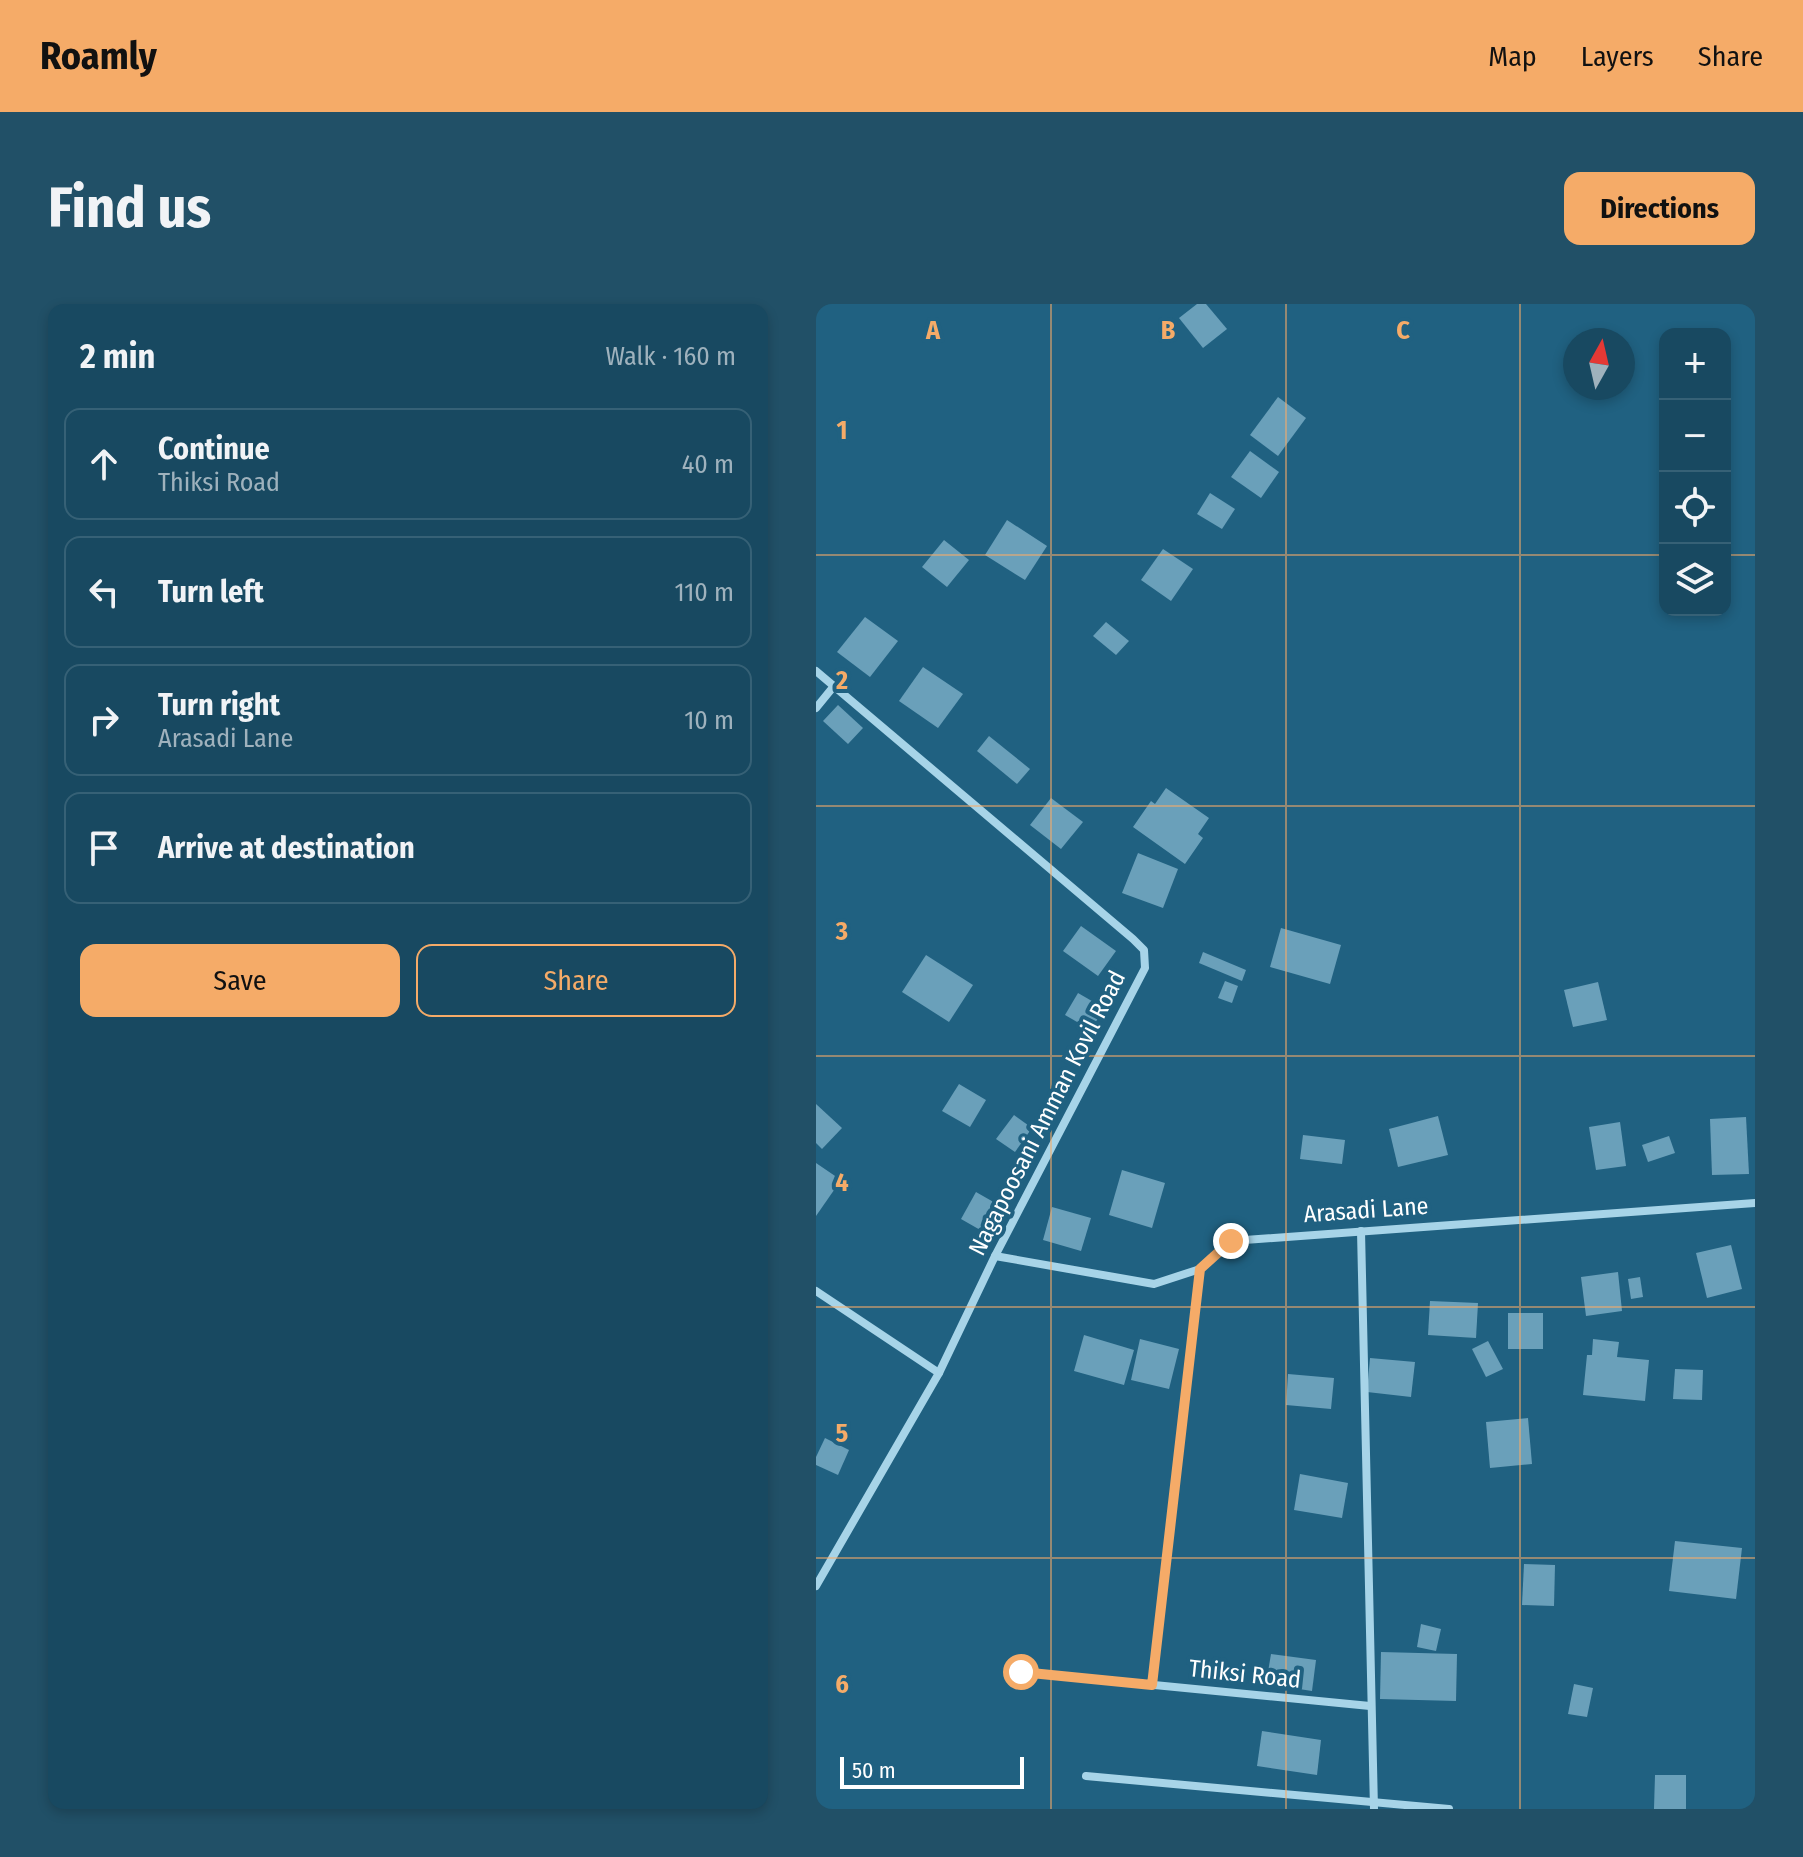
<!DOCTYPE html>
<meta charset="utf-8">
<style>
body{margin:0;font-family:"Fira Sans Condensed",sans-serif;background:#215067;color:#f1f3f6}
.controls{position:absolute;right:24px;top:24px;display:grid;overflow:hidden;border-radius:16px;box-shadow:0 4px 12px #0003}
.controls button{width:72px;height:72px;display:grid;place-items:center;padding:0;border:0;border-bottom:2px solid #366176;background:#184961;color:#f1f3f6;font:40px sans-serif}
.compass{position:absolute;left:747px;top:24px;width:72px;height:72px;border-radius:50%;background:#184961;box-shadow:0 4px 12px #0003;rotate:8deg}
.scale{position:absolute;left:24px;bottom:20px;width:184px;box-sizing:border-box;padding-left:8px;border:4px solid #fff;border-top:0;font-size:22px;line-height:28px;white-space:nowrap;color:#fff;-webkit-text-stroke:6px #206181;paint-order:stroke}
.stop{position:absolute;width:24px;height:24px;margin:-18px;border:6px solid #f5ab68;border-radius:50%;background:#fff}
.stop.end{background:#f5ab68;border-color:#fff;box-shadow:0 2px 8px #0008}
.list{margin:0;padding:0;list-style:none}
h2{display:flex;justify-content:space-between;align-items:center;height:104px;margin:0;padding:0 32px;font-size:34px}
h2 small{font-size:26px;font-weight:400;color:#9fb2bd}
.list li{display:grid;grid-template-columns:52px 1fr auto;gap:24px;align-items:center;box-sizing:border-box;height:112px;margin:0 16px 16px;padding:0 16px;border:2px solid #366176;border-radius:16px}
.list b{display:block;font-size:30px;white-space:nowrap}
.list p{margin:0;font-size:26px;white-space:nowrap;color:#9fb2bd}
.list em{font-size:26px;font-style:normal;color:#9fb2bd}
.actions{display:flex;gap:16px;padding:24px 32px}
.actions a{flex:1;padding:18px 0;border:2px solid #f5ab68;border-radius:16px;text-align:center;font-size:28px;color:#f5ab68}
.actions .main{background:#f5ab68;color:#111}
.icon{flex:none;width:44px;height:44px;fill:none;stroke:currentColor;stroke-width:2;stroke-linecap:round;stroke-linejoin:round}
.map{position:relative;flex:none;width:939px;height:1505px;overflow:hidden;border-radius:16px}
header{display:flex;align-items:center;gap:48px;box-sizing:border-box;height:112px;padding:0 40px;background:#f5ab68;color:#111}
header strong{font-size:38px}
nav{display:flex;gap:44px;margin-inline-start:auto;font-size:28px}
.intro{display:flex;align-items:center;justify-content:space-between;box-sizing:border-box;height:192px;padding:0 48px}
h1{margin:0;font-size:56px}
.button{padding:20px 36px;border-radius:16px;background:#f5ab68;color:#111;font-size:28px;font-weight:700}
main{display:flex;gap:48px;padding:0 48px}
aside{flex:1;background:#184961;border-radius:16px;box-shadow:0 4px 12px #0003}
.map>svg:first-child{display:block}
.building{fill:#6aa0ba}
.lines{fill:none;stroke-linecap:round;stroke-linejoin:round}
.minor{stroke:#a7d4e8;stroke-width:8}
.route{stroke:#f5ab68;stroke-width:10}
.grid{fill:none;stroke:#f5ab68;stroke-width:2;stroke-opacity:0.55}
.labels{text-anchor:middle;dominant-baseline:central;stroke-width:8;stroke-linejoin:round;paint-order:stroke}
.street-label{font-size:24px;fill:#fff;stroke:#206181}
.grid-label{font-size:26px;text-anchor:middle;font-weight:bold;fill:#f5ab68;stroke:#206181;stroke-width:8;stroke-linejoin:round;paint-order:stroke}
</style>
<header>
<strong>Roamly</strong>
<nav><a>Map</a><a>Layers</a><a>Share</a></nav>
</header>
<div class="intro"><h1>Find us</h1><a class="button">Directions</a></div>
<main>
<aside>
<h2>2 min<small>Walk · 160 m</small></h2>
<ul class="list">
<li><svg class="icon" aria-label="ahead" viewBox="0 0 24 24"><path d="M12 20V5M6 11l6-6 6 6"/></svg><div><b>Continue</b><p>Thiksi Road</p></div><em>40 m</em></li>
<li><svg class="icon" aria-label="left" viewBox="0 0 24 24"><path d="M17 20v-9H6M10 6l-5 5 5 5"/></svg><div><b>Turn left</b></div><em>110 m</em></li>
<li><svg class="icon" aria-label="right" viewBox="0 0 24 24"><path d="M7 20v-9h11M14 6l5 5-5 5"/></svg><div><b>Turn right</b><p>Arasadi Lane</p></div><em>10 m</em></li>
<li><svg class="icon" aria-label="arrive" viewBox="0 0 24 24"><path d="M6 21V4h12l-3 4 3 4H6"/></svg><div><b>Arrive at destination</b></div></li>
</ul>
<div class="actions"><a class="main">Save</a><a>Share</a></div>
</aside>
<div class="map">
<svg width="939" height="1505" viewBox="0 0 939 1505">
<rect width="100%" height="100%" fill="#206181"/>
<!-- building -->
<g class="building">
<path d="M381,0h9l21,25 -24,19 -24,-30z"/>
<path d="M462,93l28,21 -28,38 -28,-21z"/>
<path d="M434,147l29,21 -18,26 -30,-21z"/>
<path d="M394,189l25,16 -13,20 -25,-15z"/>
<path d="M191,216l40,26 -22,34 -40,-25z"/>
<path d="M128,236l25,20 -22,27 -25,-20z"/>
<path d="M347,245l30,20 -22,32 -30,-21z"/>
<path d="M49,313l33,24 -28,36 -33,-25z"/>
<path d="M290,318l23,19 -13,14 -23,-19z"/>
<path d="M107,363l40,27 -25,34 -39,-27z"/>
<path d="M22,401l25,23 -15,16 -25,-23z"/>
<path d="M173,432l41,33 -13,15 -40,-33z"/>
<path d="M350,484l43,30 -11,16 5,4 -18,26 -52,-37 18,-26 4,3z"/>
<path d="M235,494l32,24 -22,27 -31,-24z"/>
<path d="M322,549l40,16 -15,39 -41,-15z"/>
<path d="M265,622l35,25 -18,25 -35,-25z"/>
<path d="M465,624l60,17 -11,39 -60,-17z"/>
<path d="M387,648l43,18 -4,11 -43,-18z"/>
<path d="M110,651l47,30 -24,37 -47,-30z"/>
<path d="M409,677l13,5 -6,17 -14,-5z"/>
<path d="M782,678l9,38 -34,7 -9,-37z"/>
<path d="M262,689l26,15 -13,22 -26,-15z"/>
<path d="M143,780l27,16 -16,27 -28,-16z"/>
<path d="M0,800l26,24 -20,21 -6,-6z"/>
<path d="M198,811l18,13 -17,24 -19,-13z"/>
<path d="M622,812l10,39 -50,12 -9,-38z"/>
<path d="M930,813l3,57 -37,1 -2,-56z"/>
<path d="M804,818l6,44 -30,4 -7,-43z"/>
<path d="M487,831l42,5 -3,24 -42,-5z"/>
<path d="M853,832l6,17 -27,9 -6,-17z"/>
<path d="M0,859l25,17 -25,36z"/>
<path d="M306,866l43,13 -13,45 -43,-13z"/>
<path d="M160,888l21,12 -15,27 -21,-12z"/>
<path d="M236,903l39,11 -10,33 -38,-11z"/>
<path d="M915,941l11,44 -35,9 -11,-45z"/>
<path d="M802,968l4,39 -36,5 -5,-39z"/>
<path d="M824,973l3,20 -12,2 -3,-20z"/>
<path d="M614,997l48,2 -2,35 -48,-3z"/>
<rect x="692" y="1009" width="35" height="36"/>
<path d="M268,1031l50,15 -10,35 -50,-14z"/>
<path d="M324,1035l39,10 -10,40 -38,-9z"/>
<path d="M777,1035l26,3 -2,15 32,3 -4,41 -62,-6 4,-40h5z"/>
<path d="M672,1037l15,28 -17,8 -14,-28z"/>
<path d="M554,1054l45,4 -4,35 -44,-5z"/>
<path d="M859,1065l28,1 -1,30 -29,-1z"/>
<path d="M472,1070l46,4 -3,31 -45,-4z"/>
<path d="M712,1114l4,46 -42,4 -4,-46z"/>
<path d="M9,1134l24,12 -11,25 -22,-10v-8z"/>
<path d="M484,1170l48,9 -6,35 -48,-8z"/>
<path d="M859,1237l67,7 -6,51 -67,-8z"/>
<path d="M708,1260l31,1 -1,41 -32,-1z"/>
<path d="M605,1320l20,5 -5,22 -19,-4z"/>
<path d="M565,1348l76,2 -1,47 -76,-2z"/>
<path d="M455,1350l45,6 -4,31 -46,-7z"/>
<path d="M758,1380l19,4 -6,29 -19,-3z"/>
<path d="M446,1427l59,9 -4,35 -60,-9z"/>
<path d="M839,1471h31v34h-32z"/>
</g>
<g class="lines">
<!-- minor -->
<g class="minor">
<path d="M0,367l317,268 11,11 1,18 -150,288 -56,117 -123,213"/>
<path d="M0,404l18,-22"/>
<path d="M545,927l13,578"/>
<path d="M179,952l159,28 46,-15 31,-28 524,-38"/>
<path d="M0,987l123,82"/>
<path d="M205,1368l349,34"/>
<path d="M336,1381l48,-416"/>
<path d="M270,1472l363,33"/>
</g>
</g>
<g class="lines">
<!-- route -->
<path class="route" d="M205,1368l131,13 48,-416 31,-28"/>
</g>
<!-- grid -->
<path class="grid" d="M235,0v1505M470,0v1505M704,0v1505M0,251h849M909,251h30M0,502h939M0,752h939M0,1003h939M0,1254h939"/>
<g class="labels">
<!-- street labels -->
<g class="street-label">
<text transform="translate(231 809) rotate(-63)">Nagapoosani Amman Kovil Road</text>
<text transform="translate(550 906) rotate(-4)">Arasadi Lane</text>
<text transform="translate(429 1370) rotate(6)">Thiksi Road</text>
</g>
</g>
<g class="grid-label">
<text x="117" y="35">A</text>
<text x="352" y="35">B</text>
<text x="587" y="35">C</text>
<text x="26" y="135">1</text>
<text x="26" y="385">2</text>
<text x="26" y="636">3</text>
<text x="26" y="887">4</text>
<text x="26" y="1138">5</text>
<text x="26" y="1389">6</text>
</g>
</svg>
<div class="controls">
<button>+</button>
<button>−</button>
<button><svg class="icon" aria-label="locate" viewBox="0 0 24 24"><circle cx="12" cy="12" r="6"/><path d="M12 2v4M12 18v4M2 12h4M18 12h4"/></svg></button>
<button><svg class="icon" aria-label="layers" viewBox="0 0 24 24"><path d="M12 4l9 5-9 5-9-5zM3 14l9 5 9-5"/></svg></button>
</div>
<svg class="compass" viewBox="-18 -18 36 36"><path d="M0-13l5 13h-10z" fill="#e53935"/><path d="M0 13l5-13h-10z" fill="#9fb2bd"/></svg>
<div class="scale">50 m</div>
<div class="stop" style="left:205px;top:1368px"></div>
<div class="stop end" style="left:415px;top:937px"></div>
</div>
</main>
